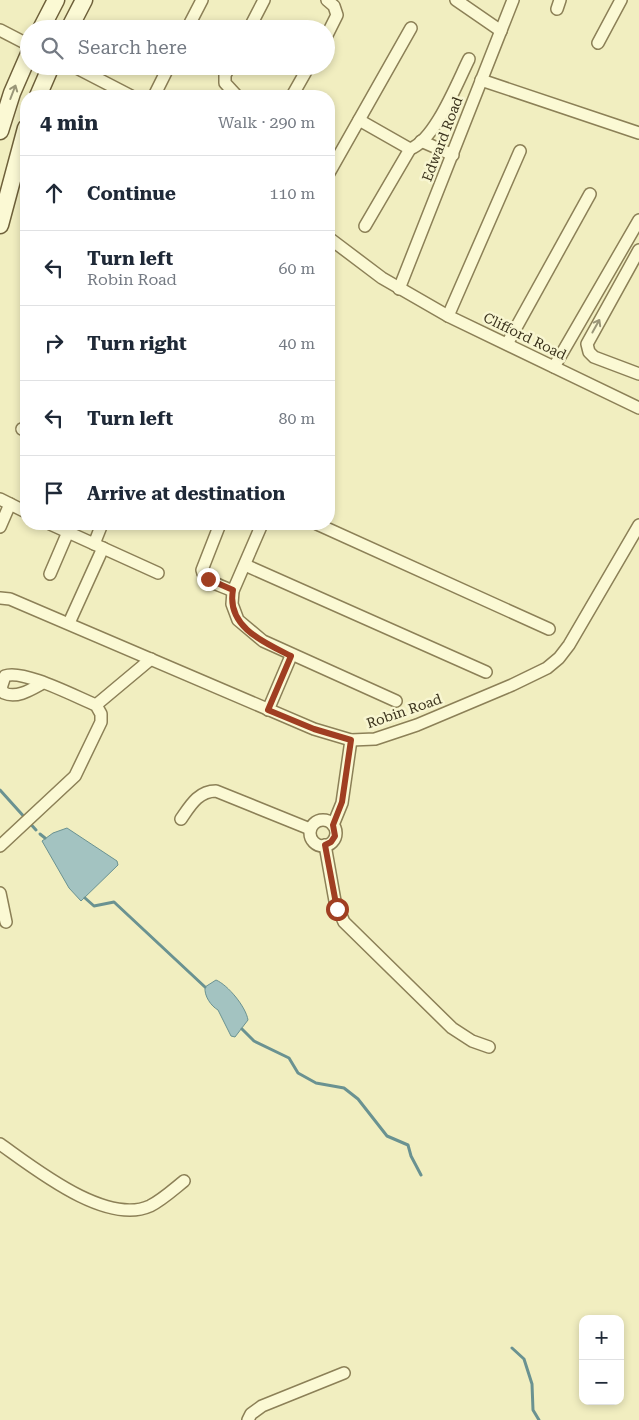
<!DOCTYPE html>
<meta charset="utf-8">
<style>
body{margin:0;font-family:"Roboto Serif",serif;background:#f6f6f7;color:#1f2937}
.controls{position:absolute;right:15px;bottom:15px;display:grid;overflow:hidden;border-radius:10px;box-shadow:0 2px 8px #0003}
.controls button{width:45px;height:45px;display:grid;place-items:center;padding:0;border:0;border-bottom:1px solid #e0e1e3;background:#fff;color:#1f2937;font:25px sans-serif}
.stop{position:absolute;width:15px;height:15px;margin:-11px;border:4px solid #a03e22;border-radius:50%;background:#fff}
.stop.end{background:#a03e22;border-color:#fff;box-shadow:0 1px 5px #0008}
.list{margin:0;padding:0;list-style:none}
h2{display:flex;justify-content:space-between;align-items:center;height:65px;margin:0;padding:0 20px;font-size:21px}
h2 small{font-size:16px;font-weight:400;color:#747a83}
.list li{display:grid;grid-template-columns:32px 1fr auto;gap:15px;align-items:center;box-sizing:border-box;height:75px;padding:0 20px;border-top:1px solid #e0e1e3}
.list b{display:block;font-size:19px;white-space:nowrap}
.list p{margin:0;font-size:16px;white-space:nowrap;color:#747a83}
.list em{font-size:16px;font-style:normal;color:#747a83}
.icon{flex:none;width:28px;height:28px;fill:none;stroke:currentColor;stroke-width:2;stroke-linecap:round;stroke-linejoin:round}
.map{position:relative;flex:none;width:639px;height:1420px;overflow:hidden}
.search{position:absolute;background:#fff;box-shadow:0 2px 8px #0003;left:20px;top:20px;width:315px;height:55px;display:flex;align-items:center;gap:12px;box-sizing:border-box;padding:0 18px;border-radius:28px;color:#747a83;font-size:19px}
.panel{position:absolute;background:#fff;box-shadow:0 2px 8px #0003;left:20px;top:90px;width:315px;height:440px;border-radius:20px}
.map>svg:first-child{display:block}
.water{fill:#a3c3c1;stroke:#6a9291}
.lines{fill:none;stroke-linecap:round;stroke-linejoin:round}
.stream{stroke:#6a9291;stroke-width:3}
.street-casing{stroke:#8c8057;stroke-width:14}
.secondary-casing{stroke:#6e603a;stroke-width:19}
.street{stroke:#fbf9d4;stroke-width:11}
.secondary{stroke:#fbf9d4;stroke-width:16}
.oneway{stroke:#9a9678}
.route{stroke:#a03e22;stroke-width:6}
.labels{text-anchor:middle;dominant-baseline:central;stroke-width:5;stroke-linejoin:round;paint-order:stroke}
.street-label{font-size:14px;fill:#3a321c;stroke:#f8f6d1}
</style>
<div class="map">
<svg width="639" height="1420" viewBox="0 0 639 1420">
<rect width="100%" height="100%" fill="#f1eec0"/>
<!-- water -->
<g class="water">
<path d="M67,828l50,33 1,4 -37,36 -12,-13 -27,-47 11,-8z"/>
<path d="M216,980c12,5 30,27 32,40l-13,17 -4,-1 -13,-26c-7,-4 -14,-14 -13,-23z"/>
</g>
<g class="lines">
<!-- stream -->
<g class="stream">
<path d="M0,790l36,40"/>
<path d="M40,834l5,4"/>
<path d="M85,898l9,8 20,-4 91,85"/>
<path d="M242,1029l12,12 35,17 9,15 18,10 28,5 14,11 29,37 21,9 3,11 10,19"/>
<path d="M512,1348l12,11 8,25 1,26 6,10"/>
</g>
<!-- street casing -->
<g class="street-casing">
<g id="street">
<path d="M456,0l45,31"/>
<path d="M557,9l3,-9"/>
<path d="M187,29l15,-29"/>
<path d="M249,29l15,-29"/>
<path d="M0,30l29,15"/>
<path d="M326,37l11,-22 -3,-9 -7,-6"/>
<path d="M598,43l23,-43"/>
<path d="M73,66l58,30"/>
<path d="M230,66l-5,9v8l12,13"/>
<path d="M481,80l158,53"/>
<path d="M154,96l15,-30"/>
<path d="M292,96l17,-30"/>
<path d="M359,120l51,29"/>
<path d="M421,141l32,14"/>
<path d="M329,173l82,-145"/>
<path d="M365,226l45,-77c25,-9 47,-66 59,-90"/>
<path d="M329,238l53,40 66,38 191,92"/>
<path d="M639,250l-52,94 2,8 5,5 45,17"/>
<path d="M399,289l114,-289"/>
<path d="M448,316l72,-165"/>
<path d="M507,344l83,-150"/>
<path d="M554,367l85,-147"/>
<path d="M22,429l4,2"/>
<path d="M0,499l26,13"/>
<path d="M50,524l108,49"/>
<path d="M220,524l-18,46c2,12 21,16 31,21"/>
<path d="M262,524l-29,67 -1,13 6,16 25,21 133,60"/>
<path d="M317,524l232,105"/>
<path d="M0,527l10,-23"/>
<path d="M94,544l8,-20"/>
<path d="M245,565l241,107"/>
<path d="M50,574l18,-42"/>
<path d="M0,598l10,1 304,130 37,11 24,-1 42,-14 95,-40 35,-17 12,-10 10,-13 70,-120"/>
<path d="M69,623l34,-75"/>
<path d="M96,705l55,-46"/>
<path d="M268,710l23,-54"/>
<path d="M181,819c9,-13 17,-28 35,-28l94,38"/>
<circle cx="323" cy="833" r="13"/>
<path d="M333,825l9,-22 9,-63"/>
<path d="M325,845l10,56 9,21 108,106 20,13 17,6"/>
<path d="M0,846l75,-70 26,-54v-8l-5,-9c-20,-8 -73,-36 -91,-29l-4,12 3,5c13,6 28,-4 39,-10"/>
<path d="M0,893l6,29"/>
<path d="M0,1144c34,24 106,82 150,62 12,-6 24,-17 34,-25"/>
<path d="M248,1420l3,-6 11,-8 82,-33"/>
</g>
</g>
<!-- secondary casing -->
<g class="secondary-casing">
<g id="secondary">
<path d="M41,29l15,-29"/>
<path d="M69,29l15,-29"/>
<path d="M38,96l13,-30"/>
<path d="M0,131l12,-38 17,-39"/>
<path d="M0,225l26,-97"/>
</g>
</g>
<!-- street -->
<use href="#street" class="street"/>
<!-- secondary -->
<use href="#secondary" class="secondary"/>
</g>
<!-- one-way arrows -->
<defs><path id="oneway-shaft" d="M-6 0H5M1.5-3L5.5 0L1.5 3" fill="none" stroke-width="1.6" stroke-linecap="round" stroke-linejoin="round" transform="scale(1.25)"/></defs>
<g class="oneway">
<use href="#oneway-shaft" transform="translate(13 92) rotate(-69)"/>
<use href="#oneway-shaft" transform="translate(596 326) rotate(-61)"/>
</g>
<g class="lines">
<!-- route -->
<path class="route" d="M208,579l25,11c-7,37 32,53 58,66l-23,54 46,19 37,11 -9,62 -9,23 2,11 -4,6 -6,3 12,64"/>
</g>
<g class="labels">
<!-- street labels -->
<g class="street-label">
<text transform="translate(442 139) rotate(-69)">Edward Road</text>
<text transform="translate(525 336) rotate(26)">Clifford Road</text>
<text transform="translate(404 711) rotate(-19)">Robin Road</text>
</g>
</g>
</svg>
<div class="controls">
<button>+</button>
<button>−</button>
</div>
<div class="stop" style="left:337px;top:909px"></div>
<div class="stop end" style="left:208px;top:579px"></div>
<div class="search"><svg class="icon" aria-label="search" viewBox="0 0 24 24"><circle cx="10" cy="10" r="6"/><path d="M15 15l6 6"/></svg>Search here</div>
<section class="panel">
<h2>4 min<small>Walk · 290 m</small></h2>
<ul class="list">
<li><svg class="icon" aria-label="ahead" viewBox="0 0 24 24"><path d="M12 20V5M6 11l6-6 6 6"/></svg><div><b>Continue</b></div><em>110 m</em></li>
<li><svg class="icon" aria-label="left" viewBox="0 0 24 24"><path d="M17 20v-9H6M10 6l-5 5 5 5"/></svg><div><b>Turn left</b><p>Robin Road</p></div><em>60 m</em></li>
<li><svg class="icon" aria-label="right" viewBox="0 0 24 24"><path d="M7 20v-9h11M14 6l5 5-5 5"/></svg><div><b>Turn right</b></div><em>40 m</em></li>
<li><svg class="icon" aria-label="left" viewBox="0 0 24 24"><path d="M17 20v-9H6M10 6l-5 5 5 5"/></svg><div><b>Turn left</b></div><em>80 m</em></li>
<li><svg class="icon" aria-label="arrive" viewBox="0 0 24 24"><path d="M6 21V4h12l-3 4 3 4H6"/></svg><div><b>Arrive at destination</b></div></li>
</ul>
</section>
</div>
